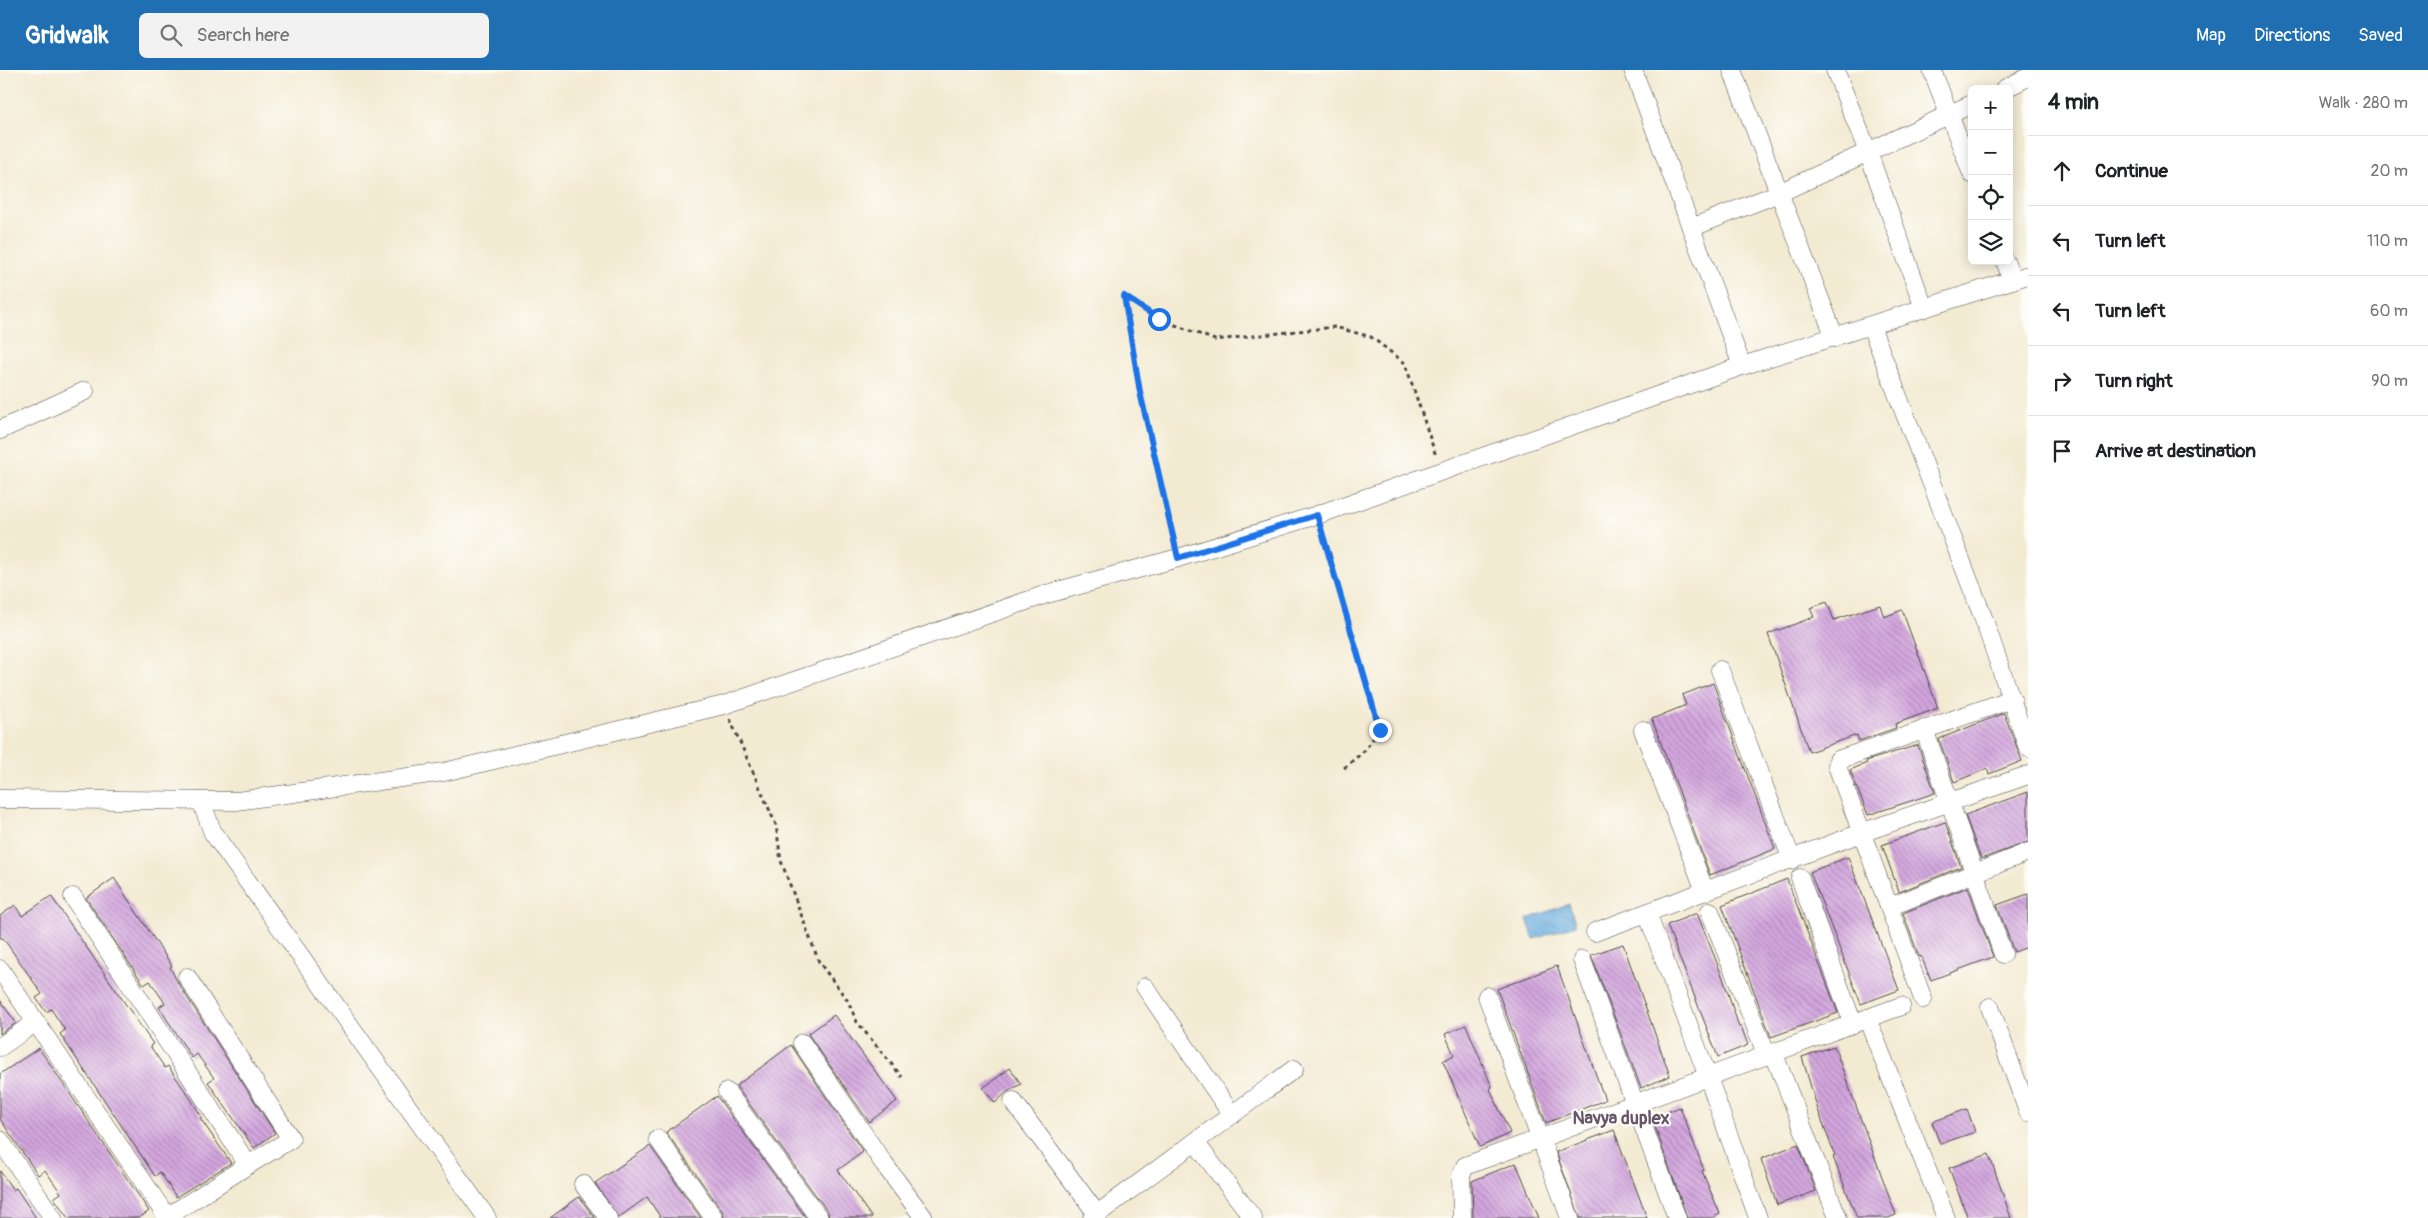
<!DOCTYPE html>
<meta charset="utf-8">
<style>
body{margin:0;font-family:Pangolin,sans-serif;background:#f2f2f2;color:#202124}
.controls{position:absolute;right:15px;top:15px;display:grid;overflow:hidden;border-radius:8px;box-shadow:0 2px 12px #0003}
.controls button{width:45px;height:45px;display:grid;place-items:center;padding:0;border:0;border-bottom:1px solid #e0e0e0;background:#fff;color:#202124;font:25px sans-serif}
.stop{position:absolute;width:15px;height:15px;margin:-11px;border:4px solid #1a73e8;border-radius:50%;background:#fff}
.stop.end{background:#1a73e8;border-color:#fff;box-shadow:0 1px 5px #0008}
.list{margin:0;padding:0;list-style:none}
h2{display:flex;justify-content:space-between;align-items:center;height:65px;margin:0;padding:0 20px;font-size:21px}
h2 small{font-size:16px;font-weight:400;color:#757577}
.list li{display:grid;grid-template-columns:32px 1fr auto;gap:15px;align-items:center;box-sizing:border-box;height:70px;padding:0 20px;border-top:1px solid #e0e0e0}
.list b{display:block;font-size:19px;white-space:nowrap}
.list em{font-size:16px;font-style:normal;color:#757577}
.icon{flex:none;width:28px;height:28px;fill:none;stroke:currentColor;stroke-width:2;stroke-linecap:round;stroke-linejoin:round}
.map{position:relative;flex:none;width:2028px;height:1148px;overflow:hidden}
header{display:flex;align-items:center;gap:30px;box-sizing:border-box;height:70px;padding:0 25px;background:#1f6fb2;color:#fff}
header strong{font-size:24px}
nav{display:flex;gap:28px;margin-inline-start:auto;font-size:18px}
.search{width:350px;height:45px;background:#f2f2f2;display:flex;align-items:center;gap:12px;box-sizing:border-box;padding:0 18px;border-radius:8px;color:#757577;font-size:19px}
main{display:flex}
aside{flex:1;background:#fff}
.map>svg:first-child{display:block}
.water{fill:url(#water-ripples);stroke:#4a6c84}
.building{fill:url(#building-back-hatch)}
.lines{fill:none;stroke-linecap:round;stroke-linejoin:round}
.minor-casing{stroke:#494844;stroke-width:19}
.path{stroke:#494844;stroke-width:3;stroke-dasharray:4 4;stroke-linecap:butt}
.minor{stroke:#fff;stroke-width:18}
.route{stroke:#1a73e8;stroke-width:6}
.labels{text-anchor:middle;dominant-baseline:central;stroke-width:4.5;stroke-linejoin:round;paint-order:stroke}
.neighbourhood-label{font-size:18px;font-weight:bold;fill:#66566a;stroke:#fdfcf7}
</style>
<header>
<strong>Gridwalk</strong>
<div class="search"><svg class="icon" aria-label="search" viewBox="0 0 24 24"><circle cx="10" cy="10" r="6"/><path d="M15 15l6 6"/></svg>Search here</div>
<nav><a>Map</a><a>Directions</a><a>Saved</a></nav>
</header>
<main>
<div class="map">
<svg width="2028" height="1148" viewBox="0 0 2028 1148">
<defs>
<pattern id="water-ripples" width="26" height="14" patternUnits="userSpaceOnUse" patternTransform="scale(1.25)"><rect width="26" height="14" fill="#69adde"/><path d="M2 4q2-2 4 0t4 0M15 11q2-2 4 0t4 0" fill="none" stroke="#578db4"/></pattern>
<pattern id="building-back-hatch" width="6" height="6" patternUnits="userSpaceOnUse" patternTransform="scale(1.25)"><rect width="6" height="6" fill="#d3a6de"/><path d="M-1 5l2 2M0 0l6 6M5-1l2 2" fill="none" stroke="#ab87b4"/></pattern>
</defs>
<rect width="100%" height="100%" fill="#fdfcf7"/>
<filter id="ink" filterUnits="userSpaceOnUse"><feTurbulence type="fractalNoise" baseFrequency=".02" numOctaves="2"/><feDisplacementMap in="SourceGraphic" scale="10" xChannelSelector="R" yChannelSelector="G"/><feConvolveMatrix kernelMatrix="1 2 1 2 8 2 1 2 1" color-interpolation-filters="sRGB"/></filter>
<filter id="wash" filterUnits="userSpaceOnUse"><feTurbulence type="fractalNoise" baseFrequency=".0096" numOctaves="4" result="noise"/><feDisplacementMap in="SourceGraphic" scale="20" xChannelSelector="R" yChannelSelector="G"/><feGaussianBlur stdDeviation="1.12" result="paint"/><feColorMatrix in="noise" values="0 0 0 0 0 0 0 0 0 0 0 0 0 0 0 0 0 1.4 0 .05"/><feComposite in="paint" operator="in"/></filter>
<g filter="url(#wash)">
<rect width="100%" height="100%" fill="#f3ead2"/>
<!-- water -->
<path class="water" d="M1569,834l7,21 -42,14 -7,-20z"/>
<g id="blocks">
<!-- building -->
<g class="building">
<path d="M1827,532l7,18 46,-15 4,12 18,-7 36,98 -43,16 1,4 -37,13 -2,-6 -48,17 -41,-118 46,-17 -4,-9z"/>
<path d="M1713,613l62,166 -65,26 -58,-156 34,-14 -4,-10z"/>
<path d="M2004,643l18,48 -33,13 -2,-5 -33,13 -15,-43z"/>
<path d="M1918,675l17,48 -67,22 -18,-45 17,-7 -1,-2z"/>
<path d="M2028,722v50l-47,17 -16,-44z"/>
<path d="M1945,752l16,45 -62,25 -17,-47z"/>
<path d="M1848,787l51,133 -38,14 -51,-132z"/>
<path d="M114,808l58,88 -2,1 8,16 97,150 -21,15 -46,-66 6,-4 -17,-24 -5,4 -33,-51 6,-4 -15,-22 -6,4 -58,-87z"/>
<path d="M1787,809l51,134 -67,24 -49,-132z"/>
<path d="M1968,817l25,70 -62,23 -10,-24 -2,1 -16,-44z"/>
<path d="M2028,824v53l-14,5 -17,-47z"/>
<path d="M51,826l89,129 13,19 -3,2 15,22 3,-2 22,32 12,19 -2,1 31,45 -55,34 -16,-25 -5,4 -10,-15 -85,-127 5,-4 -14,-21 -5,3 -10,-14 6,-4 -39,-56h-3v-22l15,-11 7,11z"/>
<path d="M1697,843l26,65 16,49 2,-1 7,19 -30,12 -51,-132z"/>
<path d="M1623,874l47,132 -29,12 -50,-133z"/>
<path d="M1557,896l48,134 -59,23 -49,-134z"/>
<path d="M0,930l16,23 -16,11z"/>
<path d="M834,945l63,86 -28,21 -61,-88z"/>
<path d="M1466,955l26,62 -2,2 20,44 -30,14 -37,-86 11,-6 -9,-21z"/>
<path d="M791,975l72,107 -25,18 34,48h-43l-1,-6 -92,-126z"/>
<path d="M1834,976l62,169 -8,3h-31l-24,-61 2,-1 -18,-49 -15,-50z"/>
<path d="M39,978l110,163 -10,7h-71l-14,-20 7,-5 -16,-23 -7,5 -38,-56v-45z"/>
<path d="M1010,998l11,16 -14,8 -12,11 -12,-15z"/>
<path d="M717,1026l1,2 88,120h-82l-1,-6 -57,-80z"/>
<path d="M1680,1037l24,63 -2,1 18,43 -8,4h-25l-35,-100z"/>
<path d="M1967,1039l8,23 -35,12 -8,-22z"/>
<path d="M1614,1060l33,88h-67l-24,-66z"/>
<path d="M1798,1074l18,47 -39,14 -16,-46z"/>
<path d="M650,1076l51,72h-40l-14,-21 -29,21 -23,-35z"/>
<path d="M1989,1084l22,64h-43l-19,-50z"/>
<path d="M1516,1093l23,55h-66l-1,-37z"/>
<path d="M0,1101l13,19 3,-2 20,30h-36z"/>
<path d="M579,1127l16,21h-45z"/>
</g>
</g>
</g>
<g filter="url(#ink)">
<use href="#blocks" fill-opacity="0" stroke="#494844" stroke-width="1"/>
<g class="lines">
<!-- minor casing -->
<g class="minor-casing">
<g id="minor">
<path d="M1633,0l109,296"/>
<path d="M1732,0l103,268"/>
<path d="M1835,0l33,82 56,156"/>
<path d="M1932,0l40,104"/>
<path d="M2004,19l24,-12"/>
<path d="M1691,158l88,-35 193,-89"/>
<path d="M2005,191l7,19"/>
<path d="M1871,256l112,291 45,131"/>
<path d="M0,360l85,-39"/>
<path d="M1720,600l72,190"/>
<path d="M1924,659l79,225"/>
<path d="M1643,660l62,161"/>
<path d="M0,729l237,2 207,-29 280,-67 323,-111 131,-36 139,-43 425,-149 286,-91"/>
<path d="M201,731l12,32 274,385"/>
<path d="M1800,808l53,146"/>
<path d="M1889,837l139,-55"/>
<path d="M1710,841l57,145"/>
<path d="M1647,843l61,164 50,141"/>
<path d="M1595,862l266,-99 167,-58"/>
<path d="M1582,890l95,258"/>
<path d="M0,899l167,248 81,-52 -175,-268"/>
<path d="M187,907l104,162 -43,26"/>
<path d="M1145,917l87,128"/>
<path d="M1487,926l83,222"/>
<path d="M1923,929l-86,-233 1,-6 174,-61"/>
<path d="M1990,937l38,105"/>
<path d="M1867,948l79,200"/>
<path d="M802,973l82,121 40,54"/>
<path d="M0,977l36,-25"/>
<path d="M1774,984l64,164"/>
<path d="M727,1022l92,126"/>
<path d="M1013,1031l84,113"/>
<path d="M658,1069l56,79"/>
<path d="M0,1070l53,78"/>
<path d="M1195,1072l58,76"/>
<path d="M583,1114l25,34"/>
<path d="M1092,1148l202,-149"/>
<path d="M1462,1148l-1,-42 4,-10 436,-160"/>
</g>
</g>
<!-- path -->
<g class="path">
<path d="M1322,460l57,200 -15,21 -21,18"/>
<path d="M1174,473l-34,-150 -16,-98 35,24 56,21 120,-13 36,10 34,26 31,93"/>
<path d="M730,649l46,106 5,36 38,101 29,39 9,21 45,55"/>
</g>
<!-- minor -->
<use href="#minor" class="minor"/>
</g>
</g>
<g class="lines" filter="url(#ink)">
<!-- route -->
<path class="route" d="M1159,249l-35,-23 16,96 38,166 139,-43 63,215"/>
</g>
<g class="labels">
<!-- neighbourhood labels -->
<g class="neighbourhood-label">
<text x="1621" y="1048">Navya duplex</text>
</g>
</g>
</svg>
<div class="controls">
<button>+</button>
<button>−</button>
<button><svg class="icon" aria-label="locate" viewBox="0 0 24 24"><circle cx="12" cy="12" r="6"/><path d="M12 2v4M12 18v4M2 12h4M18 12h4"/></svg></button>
<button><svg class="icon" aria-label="layers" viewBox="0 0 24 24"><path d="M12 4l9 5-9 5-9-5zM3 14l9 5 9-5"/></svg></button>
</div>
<div class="stop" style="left:1159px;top:249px"></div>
<div class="stop end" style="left:1380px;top:660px"></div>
</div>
<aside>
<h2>4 min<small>Walk · 280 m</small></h2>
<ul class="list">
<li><svg class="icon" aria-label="ahead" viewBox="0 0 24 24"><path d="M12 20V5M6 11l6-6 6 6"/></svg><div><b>Continue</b></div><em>20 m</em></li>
<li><svg class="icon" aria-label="left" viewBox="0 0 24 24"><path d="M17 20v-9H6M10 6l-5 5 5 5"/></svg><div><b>Turn left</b></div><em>110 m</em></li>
<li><svg class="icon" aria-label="left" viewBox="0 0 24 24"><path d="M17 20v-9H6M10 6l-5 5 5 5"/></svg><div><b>Turn left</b></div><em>60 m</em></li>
<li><svg class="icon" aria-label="right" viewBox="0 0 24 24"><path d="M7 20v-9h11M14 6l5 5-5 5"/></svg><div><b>Turn right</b></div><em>90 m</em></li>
<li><svg class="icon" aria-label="arrive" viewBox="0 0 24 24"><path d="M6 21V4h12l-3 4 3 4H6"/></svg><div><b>Arrive at destination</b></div></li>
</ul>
</aside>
</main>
